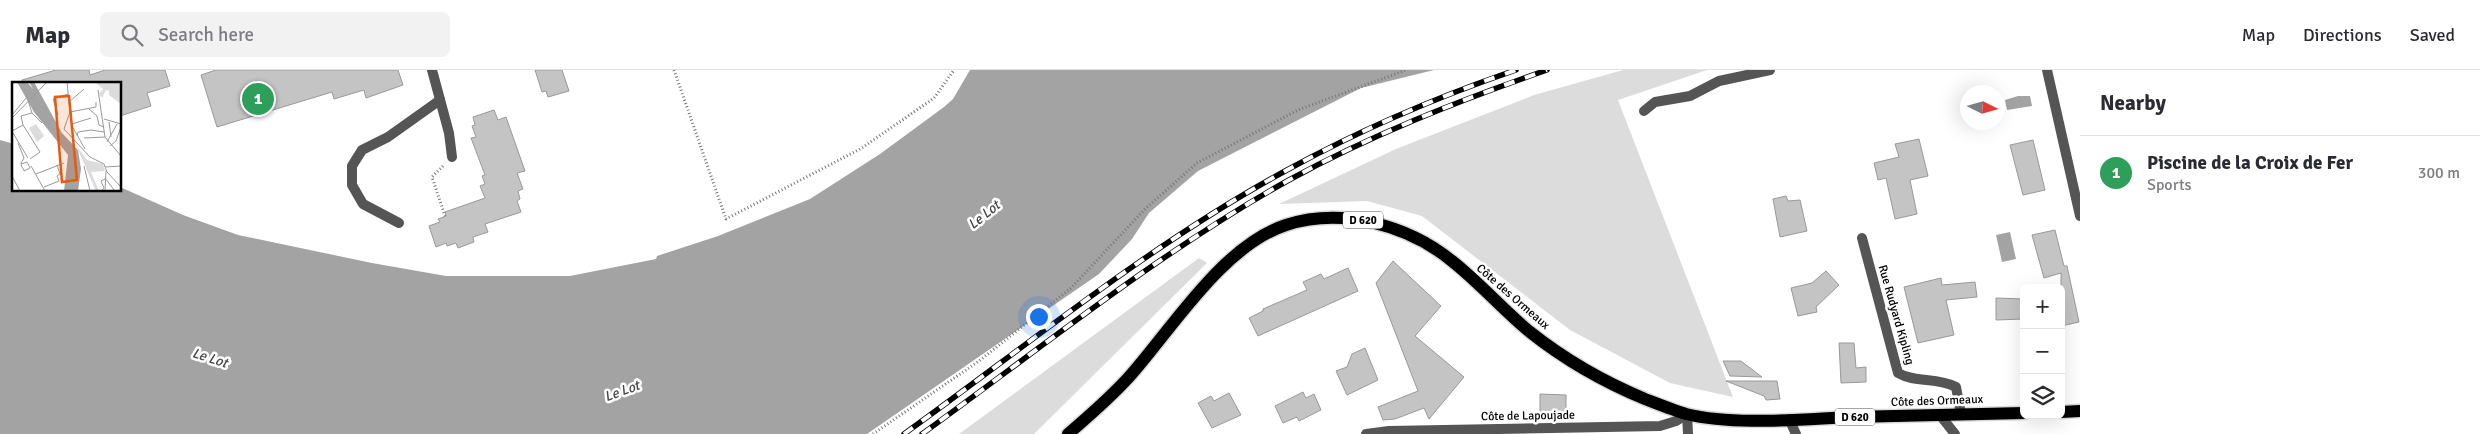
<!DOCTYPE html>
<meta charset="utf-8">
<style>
body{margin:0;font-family:Signika,sans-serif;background:#f2f2f3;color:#2b2b33}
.controls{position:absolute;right:15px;bottom:15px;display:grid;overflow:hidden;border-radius:8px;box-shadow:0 5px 20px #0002}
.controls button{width:45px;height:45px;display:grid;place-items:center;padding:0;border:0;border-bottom:1px solid #e1e1e2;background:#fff;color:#2b2b33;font:25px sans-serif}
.compass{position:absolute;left:1960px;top:15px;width:45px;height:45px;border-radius:50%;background:#fff;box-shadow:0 5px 20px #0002;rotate:95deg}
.you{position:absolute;left:1038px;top:246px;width:18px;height:18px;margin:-12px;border:4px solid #fff;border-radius:50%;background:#1a73e8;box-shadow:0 0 0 8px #1a73e833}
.badge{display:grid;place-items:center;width:32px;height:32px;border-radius:50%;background:#000;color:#fff;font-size:16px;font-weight:700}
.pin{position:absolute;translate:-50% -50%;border:2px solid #fff;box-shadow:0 1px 5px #0006}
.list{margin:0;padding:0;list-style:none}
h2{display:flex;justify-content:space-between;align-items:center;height:65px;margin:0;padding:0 20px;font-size:21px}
h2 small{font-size:16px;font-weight:400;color:#7c7c81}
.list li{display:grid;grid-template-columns:32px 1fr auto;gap:15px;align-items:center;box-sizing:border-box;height:75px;padding:0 20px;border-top:1px solid #e1e1e2}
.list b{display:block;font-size:19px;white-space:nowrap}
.list p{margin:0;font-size:16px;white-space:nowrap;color:#7c7c81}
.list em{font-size:16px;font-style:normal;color:#7c7c81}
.icon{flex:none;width:28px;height:28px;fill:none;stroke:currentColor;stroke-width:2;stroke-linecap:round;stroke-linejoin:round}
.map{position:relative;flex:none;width:2080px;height:364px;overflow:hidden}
header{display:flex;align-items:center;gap:30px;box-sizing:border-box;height:70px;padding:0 25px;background:#fff;border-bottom:1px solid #e1e1e2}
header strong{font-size:24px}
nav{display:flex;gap:28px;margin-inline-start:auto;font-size:18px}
.search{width:350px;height:45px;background:#f2f2f3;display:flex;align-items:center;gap:12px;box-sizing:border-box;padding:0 18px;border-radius:8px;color:#7c7c81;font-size:19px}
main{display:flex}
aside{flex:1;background:#fff}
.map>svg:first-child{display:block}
.green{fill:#dcdcdc}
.water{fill:#a3a3a3}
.building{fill:#c4c4c4;stroke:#999}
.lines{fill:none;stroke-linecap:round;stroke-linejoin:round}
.primary-casing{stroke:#dbdbdb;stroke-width:15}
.path{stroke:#777;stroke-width:3;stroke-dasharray:1 2.5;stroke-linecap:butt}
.lane{stroke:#555;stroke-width:10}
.street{stroke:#555;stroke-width:10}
.primary{stroke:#000;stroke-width:12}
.rail-casing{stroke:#000;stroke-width:5.5}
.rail{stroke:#fff;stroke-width:4;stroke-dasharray:11;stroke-linecap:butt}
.labels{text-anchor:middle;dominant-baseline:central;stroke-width:5;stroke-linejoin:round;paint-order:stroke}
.shield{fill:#fff;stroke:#4c4c4c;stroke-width:1}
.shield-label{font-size:11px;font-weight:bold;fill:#000}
.street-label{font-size:12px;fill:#000;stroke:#fff}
.water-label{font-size:14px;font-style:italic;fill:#444;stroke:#fff}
.inset-road{fill:none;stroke:#999;stroke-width:1}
.view{fill:#e8590c;fill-opacity:0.15;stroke:#e8590c;stroke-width:2.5}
.inset-edge{fill:none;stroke:#000;stroke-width:2.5}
</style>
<header>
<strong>Map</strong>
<div class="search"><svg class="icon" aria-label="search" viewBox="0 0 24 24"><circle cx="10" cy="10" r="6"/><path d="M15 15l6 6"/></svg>Search here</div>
<nav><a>Map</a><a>Directions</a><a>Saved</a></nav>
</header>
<main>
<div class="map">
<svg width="2080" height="364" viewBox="0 0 2080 364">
<rect width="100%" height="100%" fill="#fff"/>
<!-- green -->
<g class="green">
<path d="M1623,0h84l-89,30 115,297 -63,-14 -100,-53 -148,-114 -55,-15 -88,3 117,-55 138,-54z"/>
<path d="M1199,188l8,5 -173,171h-75z"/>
</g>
<!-- water -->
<g class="water">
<path d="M970,0h464l-73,18 -163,83 -49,42 -17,26 -33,35 -232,160h-867v-294l14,4v46h106v-3l63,28 55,20 134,28 74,13h124l86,-17 1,-3 61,-20 92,-37 70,-45 64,-47 9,-8z"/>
<path d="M2018,26h12l2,10 -25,4 -2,-10z"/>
<path d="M2010,162l6,27 -14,3 -6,-27z"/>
</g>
<!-- building -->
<g class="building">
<path d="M56,0h33l1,5 15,-5h60l5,16 -23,7 4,13 -31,10v-32h-97l-1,-4z"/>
<path d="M216,0h182l5,15 -37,13 -2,-8 -30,9 -2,-7 -115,35 -16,-52z"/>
<path d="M535,0h27l7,21 -21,6 -2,-6 -4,1z"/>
<path d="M494,40l4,10 8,-3 19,54 -8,2 6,16 -5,2 2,8 -3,2 4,11 -36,12 3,8 -15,5 1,5 -16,6 -2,-5 -9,3 -1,-3 -10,4 -7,-21 11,-4 -2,-3 8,-3 -1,-4 40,-14 -5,-12 5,-2 -3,-8 3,-1 -14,-37 5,-1 -4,-11 3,-1 -2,-8z"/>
<path d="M1919,69l9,37 -18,4 7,34 -22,5 -9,-41 -8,2 -4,-17 25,-6 -4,-13z"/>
<path d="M2033,70l12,50 -22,5 -13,-50z"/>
<path d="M1786,126l2,5 12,-1 7,31 -27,6 -7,-38z"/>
<path d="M2055,160l9,36h3l12,56 -18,4v-53l-17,5 -12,-43z"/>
<path d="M1393,191l48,45 -26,30 49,41 -35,42 -5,-11 -29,11 -12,1 -5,-13 40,-16 -42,-108z"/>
<path d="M1348,198l10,23 -100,45 -9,-18 14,-7v-2l44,-19 -4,-8 18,-8 3,5z"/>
<path d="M1826,201l13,14 -23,22 1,5 -19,4 -7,-28 21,-5z"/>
<path d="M1941,208l1,7 33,-3 2,15 -31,3 8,35 -36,8 -14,-56z"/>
<path d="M1996,228l28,1v20l-28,1z"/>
<path d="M1839,273h15l2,25 10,-1v15l-25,1z"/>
<path d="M1365,278l13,32 -31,15 -11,-24 11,-4 5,-13z"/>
<path d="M1723,291h18l21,16 -32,-1z"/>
<path d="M1726,311h51l3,18 -14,1 -2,-4z"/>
<path d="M1303,322l3,6 8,-4 7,16 -22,11 -2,-4 -14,6 -8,-17z"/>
<path d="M1229,323l12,22 -29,13 -14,-25 13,-7 3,5z"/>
<path d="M1540,324l26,1v24h-26z"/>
</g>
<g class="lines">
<!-- primary casing -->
<g class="primary-casing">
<g id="primary">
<path d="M2061,342l19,-1"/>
<path d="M1068,364c21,-18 42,-36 61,-57 43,-48 93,-131 157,-152 56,-18 122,0 166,36 28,22 51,49 78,71 34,27 74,50 115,67 13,5 28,11 41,15 49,12 116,5 166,3 57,-1 115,-3 172,-4"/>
</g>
</g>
<!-- path -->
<g class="path">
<path d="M674,0l52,149 136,-71 72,-50 20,-28"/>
<path d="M443,96l-11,11 13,39"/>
<path d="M873,364l106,-73 92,-73 74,-79 52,-46 101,-53 108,-40"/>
</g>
<!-- lane -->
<path class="lane" d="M399,153l-36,-19 -11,-19v-19l10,-16 26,-13 52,-37"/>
<!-- street -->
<g class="street">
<path d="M432,0l17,63 3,24"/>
<path d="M2047,0l33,146"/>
<path d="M1644,41l11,-9 35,-6 29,-15 51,-11"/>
<path d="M1862,168l36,135c17,10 39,4 58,14l5,27"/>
<path d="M1687,344l1,20"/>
<path d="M1939,344l16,20"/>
<path d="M1789,349l7,15"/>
<path d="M1366,364l23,-3 271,-5 16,-5 11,-7"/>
</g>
<!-- primary -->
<use href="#primary" class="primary"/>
<!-- rail casing -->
<g class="rail-casing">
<g id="rail">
<path d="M904,364c125,-90 248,-191 383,-264 73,-40 150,-73 229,-100"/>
<path d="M922,364c119,-86 239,-183 367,-254 82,-45 169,-79 258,-110"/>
</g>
</g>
<!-- rail -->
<use href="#rail" class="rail"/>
</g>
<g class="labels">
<!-- shield labels -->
<g class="shield">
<rect x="1343" y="141.5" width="40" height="17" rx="4"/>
<rect x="1835" y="338.5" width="40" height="17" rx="4"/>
</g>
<g class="shield-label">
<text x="1363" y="150">D 620</text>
<text x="1855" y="347">D 620</text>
</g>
<!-- street labels -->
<g class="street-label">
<text transform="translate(1513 227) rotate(41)">Côte des Ormeaux</text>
<text transform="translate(1896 245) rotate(74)">Rue Rudyard Kipling</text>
<text transform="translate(1937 331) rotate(-2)">Côte des Ormeaux</text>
<text transform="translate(1528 346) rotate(-1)">Côte de Lapoujade</text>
</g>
<!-- water labels -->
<g class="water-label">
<text transform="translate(984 145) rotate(-39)">Le Lot</text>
<text transform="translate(210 288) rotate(18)">Le Lot</text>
<text transform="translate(622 321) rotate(-20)">Le Lot</text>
</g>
</g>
<!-- overview -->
<g transform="translate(12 12)">
<rect width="109" height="109" fill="#fff"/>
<path d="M83,0h26v22l-12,-9v-4l-3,-1 -4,8 -3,-4 4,-5zM24,42l8,12 -7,6 -8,-14zM64,63l11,15 16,4 2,7 -14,1 8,19h-3z" fill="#dcdcdc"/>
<path d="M5,0h10l6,7 -4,-7h5l28,51 16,17 3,19 -3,22h-14l4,-36 -34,-43z" fill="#a3a3a3"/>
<path class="inset-road" d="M55,0l3,30 -6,17 26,28 14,7 3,8 14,15M86,8l7,47 16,19M57,20l15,-13M77,27l8,7 2,9 5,2M0,33l15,-18 5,16 10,10M46,33l-5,-16 15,-5M0,36l35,-36M92,37l17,5M97,40l2,15M60,42l19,-6M11,43l-2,-9 11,-3M0,49l11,-6 17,27 -10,7M1,51l15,25M65,54l1,-4 13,-2 13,2M72,56l21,-1M95,60l10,-18M6,61l6,15 -3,5v1l1,3 2,3v1l6,-3 -3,-6 -6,2M98,64l6,-5 5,-14M73,67l-13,-23 -2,-14 26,-5v-5M19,84l14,25M72,84l6,25M93,85l16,-1M24,92l28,-11M0,94l8,15M93,96l10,13M32,105l15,-6 -2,-5 3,-2 -3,-9M89,109l3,-3 -3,-7 4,-2M93,109l1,-20"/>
<path class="view" d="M57,14l8,84 -15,2 -7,-85z"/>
<rect width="109" height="109" class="inset-edge"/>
</g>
</svg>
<div class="controls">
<button>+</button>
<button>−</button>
<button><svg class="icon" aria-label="layers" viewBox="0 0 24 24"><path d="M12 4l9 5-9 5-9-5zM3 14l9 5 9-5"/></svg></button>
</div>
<svg class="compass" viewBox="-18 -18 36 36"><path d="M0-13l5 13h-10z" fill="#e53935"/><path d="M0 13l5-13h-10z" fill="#7c7c81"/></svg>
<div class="you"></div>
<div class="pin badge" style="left:258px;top:29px;background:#2e9e5b">1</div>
</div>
<aside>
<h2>Nearby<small></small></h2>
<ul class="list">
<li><span class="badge" style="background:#2e9e5b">1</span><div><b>Piscine de la Croix de Fer</b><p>Sports</p></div><em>300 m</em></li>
</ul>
</aside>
</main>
